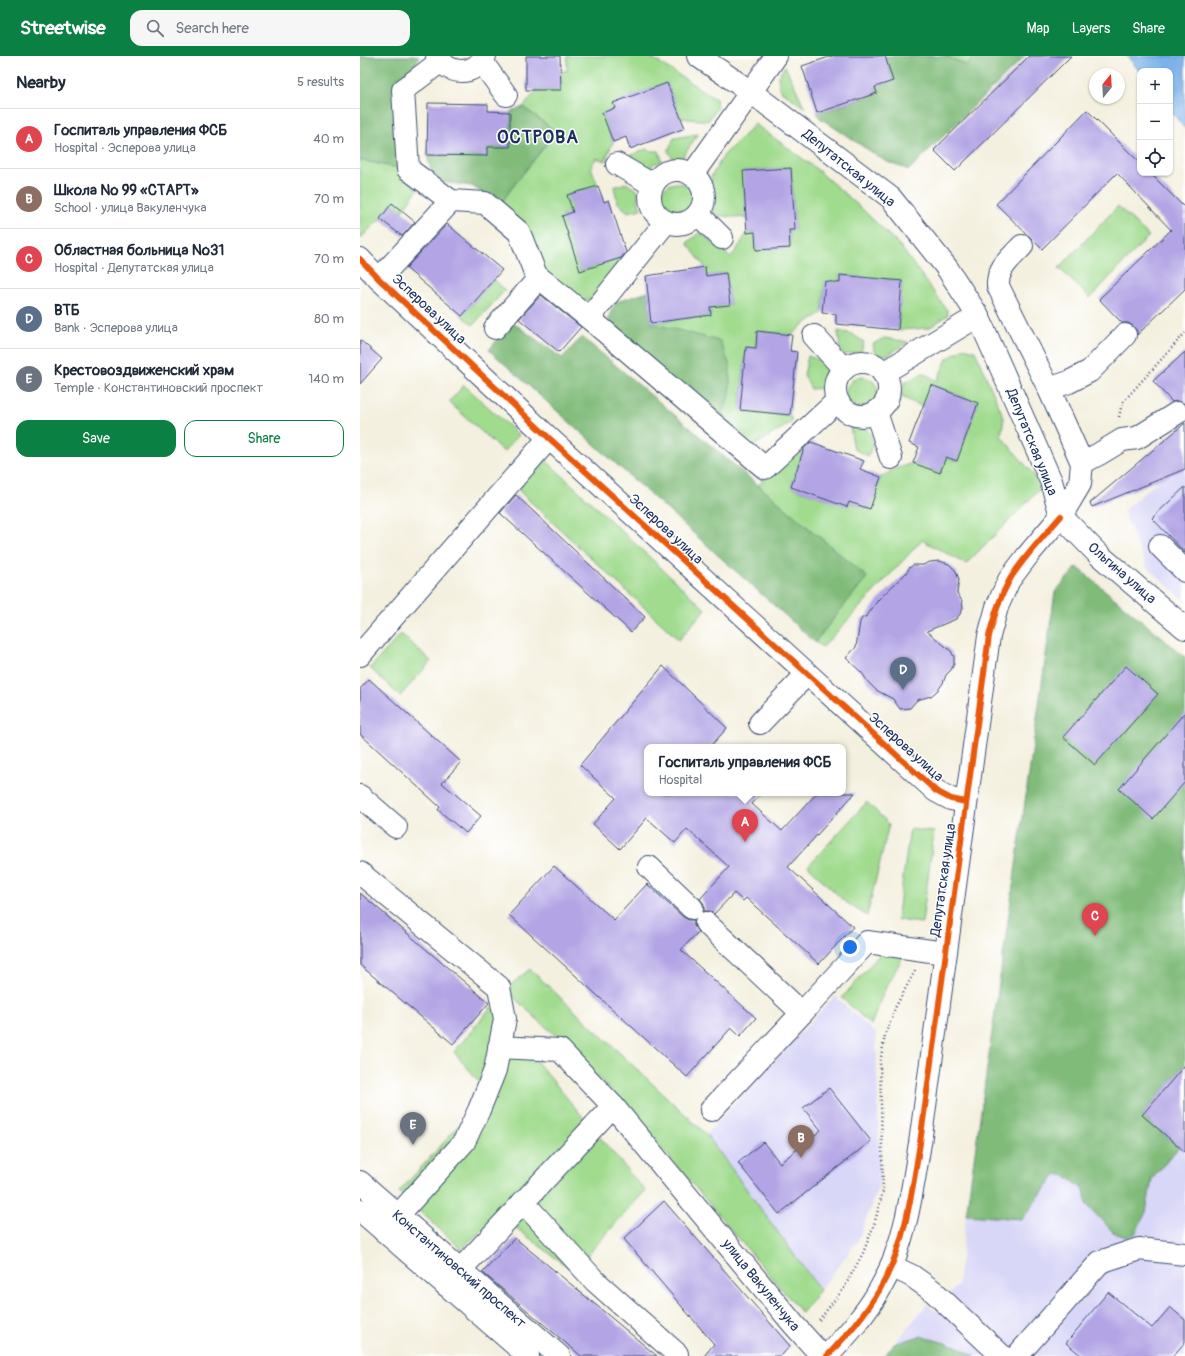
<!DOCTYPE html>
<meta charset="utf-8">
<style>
body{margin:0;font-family:Pangolin,sans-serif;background:#f6f6f7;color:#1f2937}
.controls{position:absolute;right:12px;top:12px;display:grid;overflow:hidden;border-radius:8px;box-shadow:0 1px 3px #0004}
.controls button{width:36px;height:36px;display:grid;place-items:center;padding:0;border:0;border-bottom:1px solid #e0e1e3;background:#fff;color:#1f2937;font:20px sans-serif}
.compass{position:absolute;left:729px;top:12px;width:36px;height:36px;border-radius:50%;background:#fff;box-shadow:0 1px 3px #0004;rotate:18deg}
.you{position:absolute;left:490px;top:891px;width:14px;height:14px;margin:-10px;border:3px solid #fff;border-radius:50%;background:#1a73e8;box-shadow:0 0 0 6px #1a73e833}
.badge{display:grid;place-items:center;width:26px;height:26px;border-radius:50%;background:#0b8043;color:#fff;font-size:13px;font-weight:700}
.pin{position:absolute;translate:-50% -33px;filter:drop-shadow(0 1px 2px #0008)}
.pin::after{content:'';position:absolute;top:21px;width:14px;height:12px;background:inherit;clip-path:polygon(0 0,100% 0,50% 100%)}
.popup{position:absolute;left:284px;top:688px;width:202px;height:52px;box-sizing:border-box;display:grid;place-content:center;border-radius:8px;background:#fff;filter:drop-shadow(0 1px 3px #0005);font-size:13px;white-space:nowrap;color:#747a83}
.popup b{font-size:15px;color:#1f2937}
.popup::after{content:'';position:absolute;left:50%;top:100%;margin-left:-8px;border:8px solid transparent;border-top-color:#fff}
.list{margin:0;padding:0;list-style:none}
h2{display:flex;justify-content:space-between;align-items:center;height:52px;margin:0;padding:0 16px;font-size:17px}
h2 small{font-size:13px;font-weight:400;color:#747a83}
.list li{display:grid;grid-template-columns:26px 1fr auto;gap:12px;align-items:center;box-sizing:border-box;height:60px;padding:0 16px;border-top:1px solid #e0e1e3}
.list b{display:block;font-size:15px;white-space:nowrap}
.list p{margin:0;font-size:13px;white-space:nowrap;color:#747a83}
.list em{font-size:13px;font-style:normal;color:#747a83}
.actions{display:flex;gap:8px;padding:12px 16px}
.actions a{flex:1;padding:9px 0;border:1px solid #0b8043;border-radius:12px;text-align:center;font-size:14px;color:#0b8043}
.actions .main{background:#0b8043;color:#fff}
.icon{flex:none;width:22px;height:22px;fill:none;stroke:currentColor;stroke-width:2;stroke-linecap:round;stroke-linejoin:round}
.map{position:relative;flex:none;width:825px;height:1300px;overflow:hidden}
header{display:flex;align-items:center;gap:24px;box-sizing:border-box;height:56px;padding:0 20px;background:#0b8043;color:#fff}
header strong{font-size:19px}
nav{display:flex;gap:22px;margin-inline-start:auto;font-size:14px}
.search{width:280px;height:36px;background:#f6f6f7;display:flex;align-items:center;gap:10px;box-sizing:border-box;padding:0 14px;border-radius:12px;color:#747a83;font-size:15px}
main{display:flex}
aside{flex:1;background:#fff}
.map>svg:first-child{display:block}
.built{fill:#d9d7f7}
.green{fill:#a0db8e;stroke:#5e8576}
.forest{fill:#80bb79;stroke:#4e756c}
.water{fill:#7bb2ea;stroke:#4b70a4}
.building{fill:#b3a5e5}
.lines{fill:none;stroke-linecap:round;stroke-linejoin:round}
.minor-casing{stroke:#3c4c71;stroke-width:24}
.path{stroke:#3c4c71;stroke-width:2.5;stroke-dasharray:1 3;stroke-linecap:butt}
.minor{stroke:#fff;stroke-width:22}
.cycleway-casing{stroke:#fff;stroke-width:8}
.cycleway{stroke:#e8590c;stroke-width:6}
.labels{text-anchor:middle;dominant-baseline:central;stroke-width:3;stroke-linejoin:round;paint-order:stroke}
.street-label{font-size:14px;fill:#1b2f5e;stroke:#fff}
.district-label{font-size:18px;font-weight:bold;letter-spacing:1px;fill:#1b2f5e;stroke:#fff}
</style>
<header>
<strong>Streetwise</strong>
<div class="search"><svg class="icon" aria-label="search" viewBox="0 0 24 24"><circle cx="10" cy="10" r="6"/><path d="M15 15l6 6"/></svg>Search here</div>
<nav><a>Map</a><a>Layers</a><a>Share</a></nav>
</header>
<main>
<aside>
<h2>Nearby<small>5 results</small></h2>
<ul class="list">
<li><span class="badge" style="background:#e0444e">A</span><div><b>Госпиталь управления ФСБ</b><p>Hospital · Эсперова улица</p></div><em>40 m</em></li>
<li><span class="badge" style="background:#8d6e63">B</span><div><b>Школа № 99 «СТАРТ»</b><p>School · улица Вакуленчука</p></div><em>70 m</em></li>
<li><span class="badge" style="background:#e0444e">C</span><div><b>Областная больница №31</b><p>Hospital · Депутатская улица</p></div><em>70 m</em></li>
<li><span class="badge" style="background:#5c6f8a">D</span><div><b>ВТБ</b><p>Bank · Эсперова улица</p></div><em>80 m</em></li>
<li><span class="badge" style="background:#6b7280">E</span><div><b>Крестовоздвиженский храм</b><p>Temple · Константиновский проспект</p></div><em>140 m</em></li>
</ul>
<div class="actions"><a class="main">Save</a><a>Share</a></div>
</aside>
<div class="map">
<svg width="825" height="1300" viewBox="0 0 825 1300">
<rect width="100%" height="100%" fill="#fff"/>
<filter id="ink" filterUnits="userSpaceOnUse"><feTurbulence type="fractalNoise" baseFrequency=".025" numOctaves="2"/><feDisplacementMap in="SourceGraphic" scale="8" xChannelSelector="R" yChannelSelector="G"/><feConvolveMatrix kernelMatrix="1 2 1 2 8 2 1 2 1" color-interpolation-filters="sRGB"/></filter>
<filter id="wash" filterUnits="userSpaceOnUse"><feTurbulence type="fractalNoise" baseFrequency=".012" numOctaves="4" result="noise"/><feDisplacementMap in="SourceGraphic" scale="16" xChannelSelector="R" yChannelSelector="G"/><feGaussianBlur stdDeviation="0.9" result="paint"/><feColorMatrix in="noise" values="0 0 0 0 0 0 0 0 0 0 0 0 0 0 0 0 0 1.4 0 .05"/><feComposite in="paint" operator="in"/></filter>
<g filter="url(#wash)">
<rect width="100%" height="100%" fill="#f4f0df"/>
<!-- built -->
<g class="built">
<path d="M825,402v143l-38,-34 -24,-56z"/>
<path d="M717,511l108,90v699h-301l43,-52 8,7 23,-27 8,-69 89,-623z"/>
<path d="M475,940l41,38 4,148 -22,58 -38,50 -114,-156z"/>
</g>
<!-- green -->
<g class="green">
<path d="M207,0h82l67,43 1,9 -9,13 -27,-3 -14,-35 -54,20 2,5 -13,5 11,29 -8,19 -9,-3 -5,9 7,19 -30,9 5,17 -11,4 18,55 47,-15 -37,44 -14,1 -32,-30 -44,-66 11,-16 45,-57 -33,-25 14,-17h24v-19h6z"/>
<path d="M585,0h30l-8,9z"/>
<path d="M425,10l20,42 -25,-18 -2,-13z"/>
<path d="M395,68l59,43 46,40 40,39 47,64 1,5 -19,13 -31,2 4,-49 -62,-6 -1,8 -14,-2 -3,32 -18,11 -12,11 -35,-4 -1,17 -10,-1 -6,63 50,5 2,7 -42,26 -28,-36 8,-17 -79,-72 60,-8 -1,-8 20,-2 -4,-32 -20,3 -1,-9 -18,-24 13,-11 30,25 6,-6 11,-18 8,-1 1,17 34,-1 -1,-18h6l-4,-62 -47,3 2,47 -32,-3 -3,-38 13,-22z"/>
<path d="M338,78l-16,24 -9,1 -5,-8 6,-13z"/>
<path d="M286,93l5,2h8l3,10 -9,3 -4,8 -15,-8 -5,-8z"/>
<path d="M0,104l43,9 14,21 -15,21 -10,-8 -12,16 -20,20z"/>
<path d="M266,127l12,8v9l3,9 -13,3 -10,-9 -4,-16z"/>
<circle cx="317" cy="144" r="17"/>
<path d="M758,150l31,30 -59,62 -31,-30z"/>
<path d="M134,223l11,11 -32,35 -11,-9z"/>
<path d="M478,275l14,3 12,8 -3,10 -17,3 -4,-5z"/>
<path d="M524,282l24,4 -20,13h-13l-2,-11z"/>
<path d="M604,292l11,3 29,67 -3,18 42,50 -77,78 -44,-24 -99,107 -8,-5 52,-65 -109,-92 49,-44 -16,46 56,19 2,-4 21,7 11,-32 16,-9 16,-5 27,10 6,-16 11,4 21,-58 -46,-18 -9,22 -21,-10 2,-14 19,-10 14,8 10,-22z"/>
<path d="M448,300l13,5 9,11 -6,16 -13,1 -7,-14z"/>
<circle cx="502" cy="337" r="16"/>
<path d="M104,329l55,50 -15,17 -55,-50z"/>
<path d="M490,371l17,2 7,13 -6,14 -14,-7z"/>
<path d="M179,398l166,155 -26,31 -160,-149 3,-16z"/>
<path d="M41,578l30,27 -31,35 -30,-28z"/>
<path d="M507,746l22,22 -22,92 -23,-15 -36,-35z"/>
<path d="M550,773l24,3 -12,91 -25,-3z"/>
<path d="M525,892l21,3 -22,40 -13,34 -29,-27z"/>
<path d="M170,913l176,165 114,156 -18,23c-71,-82 -140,-168 -214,-247 -26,-27 -56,-49 -82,-77z"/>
<path d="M131,951l154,184 -72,80 -74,-56 -38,34 -62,-57 76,-84 7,-23 -28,-33z"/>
</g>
<!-- forest -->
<g class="forest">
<path d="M0,0h59l-6,15 -21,19 11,79 -43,-9z"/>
<path d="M525,0h60l22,9 8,-9h50l-116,114 -24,-9 -65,-43 -3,-5 60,-19 -2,-7 18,-6z"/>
<path d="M163,51l33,24 -45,58 -11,16 -28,-19 -29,-4 -12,-11 -4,-16 60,1v-9h23v-35z"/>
<path d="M288,236l3,31 69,18 10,25v29l-8,17 28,36 -140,-118 -1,-14 7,-14z"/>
<path d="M152,266l50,36 20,-21 285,240 -52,65 -326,-292z"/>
<path d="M717,511l108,90v408l-43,50 37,32 -27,32 -6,33 -11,22 -9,3 -12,-4 -27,-28 -3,-15 -18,-14 -10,-2 -34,45 -56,-4 89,-623z"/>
<path d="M560,1280l36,10 19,10h-91l10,-12z"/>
</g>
<!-- water -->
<path class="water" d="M767,0h58v73l-15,-19v-39h-30v1z"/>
<g id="blocks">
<!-- building -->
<g class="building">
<path d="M166,0h34l1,34h-35z"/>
<path d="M472,0h53l8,25 -18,6 2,6 -60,20 -15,-47z"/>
<path d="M669,0h42l-116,115 -21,-21z"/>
<path d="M307,27l18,45 -55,21 -4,-12 -13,5 -11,-29 13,-5 -2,-5z"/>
<path d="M68,47l60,1v7l22,1v35h-23v9l-60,-1z"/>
<path d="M727,54l53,53v10h10l35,35v81l-48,46v-4l-4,-5 -5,-3h-6l-23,-24 72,-69 -54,-57 -75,76 -46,-45z"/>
<path d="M431,112l4,62h-6l1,18 -34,2 -1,-18 -8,1 -4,-62z"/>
<path d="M238,130l6,16 5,-2 17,52 -5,6 -41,13 -18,-55 11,-4 -6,-17z"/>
<path d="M32,147l23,19 -13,14 -22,-17z"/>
<path d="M87,168l55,46 -40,46 -56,-48z"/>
<path d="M345,211l1,9 20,-3 4,32 -20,2 1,8 -60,8 -5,-47z"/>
<path d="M480,219l62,6 -4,49 -62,-6v-10l-14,-1 3,-32 15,2z"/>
<path d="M181,239l40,32 -22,25 -40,-33z"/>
<path d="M397,275l35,4 -2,16 7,1 -7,63 -50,-5 6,-63 10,1z"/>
<path d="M0,284l22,19 -22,25z"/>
<path d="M825,296v52l-8,-3 -5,1 -19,-21z"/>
<path d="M571,329l47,18 -21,58 -11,-4 -6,16 -27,-10 6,-16 -10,-4z"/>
<path d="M825,367v46l-93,38 -2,-4z"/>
<path d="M451,386l53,19 -4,8 21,8 -11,32 -21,-7 -2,5 -56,-20 13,-39z"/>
<path d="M825,431v66l-33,-35z"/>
<path d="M156,439l129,122 -14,15 -131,-119z"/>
<path d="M579,505l10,3 7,7 3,9 -2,13 5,8 1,7 -3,6 -4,5 -29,12 24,20 3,6v7l-3,6 -5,5 -3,8 -5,7 -7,6 -14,4 -7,8 -10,1 -7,-10 -17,-9 -8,-8 -6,-9 -16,-15 10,-11 4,-25 2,-4 5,-2 11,-16 29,-28 2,-4 4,-3h10l7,-3z"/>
<path d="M303,610l64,62 -17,19h-63v46h115l-10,11 30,27 35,-38h38l-67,74 65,60 -34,37 -73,-66 -3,3 -9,-8 -20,21 -5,-3h-5v-7l-4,-5 29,-32 -42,-38 -12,14 -28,-25 -27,31 -27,-25 23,-26 -36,-33z"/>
<path d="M766,610l32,28 -63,71 -32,-28z"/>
<path d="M9,623l92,83 -19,21 39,33 -15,17 -28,-23 2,-3 -80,-73v-45z"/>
<path d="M825,656v70l-32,37 -34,-30z"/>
<path d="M194,810l60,54 33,-36 36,33 6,3h5v6l4,6 -17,18 75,68 -16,18 -9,-8 -44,49 -178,-162z"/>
<path d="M0,837l129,110 -36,41 -93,-79z"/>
<path d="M825,1009v87l-43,-37z"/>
<path d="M469,1032l42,53 -92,73 -41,-51 25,-21 17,21 41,-33 -18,-22z"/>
<path d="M304,1145l126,145 -9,10h-77l10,-12 -90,-105z"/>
<path d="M155,1182l81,67 61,51h-76l-99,-84z"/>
<path d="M748,1236l44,36 18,-21 15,13v22l-12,14h-91l-16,-13z"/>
</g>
</g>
</g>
<g filter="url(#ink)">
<use href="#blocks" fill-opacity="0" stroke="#3c4c71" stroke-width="1"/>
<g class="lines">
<!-- minor casing -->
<g class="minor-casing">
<g id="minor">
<path d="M77,0c12,20 37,20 48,0"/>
<path d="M338,0l53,36 140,106 56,70 31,48 73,165 10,35 38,39 86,73"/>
<path d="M81,5l-38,29 5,79 43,32 34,2 34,29 17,43 53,43 176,150 72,-67"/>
<path d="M122,6l24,33"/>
<path d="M257,108l36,21"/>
<circle cx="317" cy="141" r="27"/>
<path d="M332,119l84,-119"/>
<path d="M338,158l24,24"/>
<path d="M0,203l19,20 170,159 387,353 15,8 15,3"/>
<path d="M19,223l72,-78"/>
<path d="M229,262l77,-96"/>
<path d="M135,272l44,-50"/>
<path d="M454,280l30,33"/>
<circle cx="502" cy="333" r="27"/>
<path d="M523,317l95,-57"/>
<path d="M689,333l20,-7 21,-11 35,-36"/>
<path d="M516,356l15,46"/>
<path d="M722,407l17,-9 23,-14 15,-2 40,-25"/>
<path d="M800,490l25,25"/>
<path d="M0,599l189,-217"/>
<path d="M400,667l47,-49"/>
<path d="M0,740l36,31"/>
<path d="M289,811l43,41"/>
<path d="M0,817l139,114 6,32 -10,51 -16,40 -15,32 -80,89"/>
<path d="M346,867l96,90 65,-71 78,11"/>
<path d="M139,991l61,3 53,56 181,219 28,31"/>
<path d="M351,1054l91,-97"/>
<path d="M0,1126l199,174"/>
<path d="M163,1146l72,79 82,73"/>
<path d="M0,1154l168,146"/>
<path d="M531,1210l21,10 21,15 69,65"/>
<path d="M86,1229l167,-179"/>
<path d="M467,1300c20,-21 39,-42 53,-67 25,-43 32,-97 40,-146l69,-507 8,-29 12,-27 19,-25 33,-39 19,-32 2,-21 -33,-74 -51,-103c-1,-18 12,-27 24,-40"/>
<path d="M657,1300l83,-94 39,-13 46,5"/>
</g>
</g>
<!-- path -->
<g class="path">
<path d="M759,361l3,-14 63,-70"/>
<path d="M459,1264l25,-32 19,-35 11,-28 9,-34 -3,-128 5,-28 10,-27 20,-37"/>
</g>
<!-- minor -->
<use href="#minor" class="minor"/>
<!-- cycleway casing -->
<g class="cycleway-casing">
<g id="cycleway">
<path d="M0,203l19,20 170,159 387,353 15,8 15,3"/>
<path d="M467,1300c20,-21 39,-42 53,-67 25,-43 32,-97 40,-146l69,-507c5,-19 10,-37 20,-55 12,-21 36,-46 52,-65"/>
</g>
</g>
<!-- cycleway -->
<use href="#cycleway" class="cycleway"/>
</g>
</g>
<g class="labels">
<!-- street labels -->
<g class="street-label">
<text transform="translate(489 112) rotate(39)">Депутатская улица</text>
<text transform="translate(69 253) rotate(43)">Эсперова улица</text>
<text transform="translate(672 386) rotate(68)">Депутатская улица</text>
<text transform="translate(306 473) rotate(43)">Эсперова улица</text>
<text transform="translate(762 517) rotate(41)">Ольгина улица</text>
<text transform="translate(546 691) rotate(42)">Эсперова улица</text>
<text transform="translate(583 824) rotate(-82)">Депутатская улица</text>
<text transform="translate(99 1213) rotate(41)">Константиновский проспект</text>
<text transform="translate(401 1229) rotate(51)">улица Вакуленчука</text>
</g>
<!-- district labels -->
<g class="district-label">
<text x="178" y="81">ОСТРОВА</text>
</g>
</g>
</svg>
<div class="controls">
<button>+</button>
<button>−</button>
<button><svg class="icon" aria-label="locate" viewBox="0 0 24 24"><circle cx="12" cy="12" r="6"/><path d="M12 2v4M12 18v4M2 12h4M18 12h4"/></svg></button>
</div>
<svg class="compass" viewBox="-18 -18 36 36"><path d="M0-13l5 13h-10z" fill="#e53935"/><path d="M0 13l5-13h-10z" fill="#747a83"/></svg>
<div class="you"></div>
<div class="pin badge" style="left:385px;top:786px;background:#e0444e">A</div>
<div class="popup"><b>Госпиталь управления ФСБ</b>Hospital</div>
<div class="pin badge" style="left:441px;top:1102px;background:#8d6e63">B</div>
<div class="pin badge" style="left:735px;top:880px;background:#e0444e">C</div>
<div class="pin badge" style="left:543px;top:634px;background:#5c6f8a">D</div>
<div class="pin badge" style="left:53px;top:1089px;background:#6b7280">E</div>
</div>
</main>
